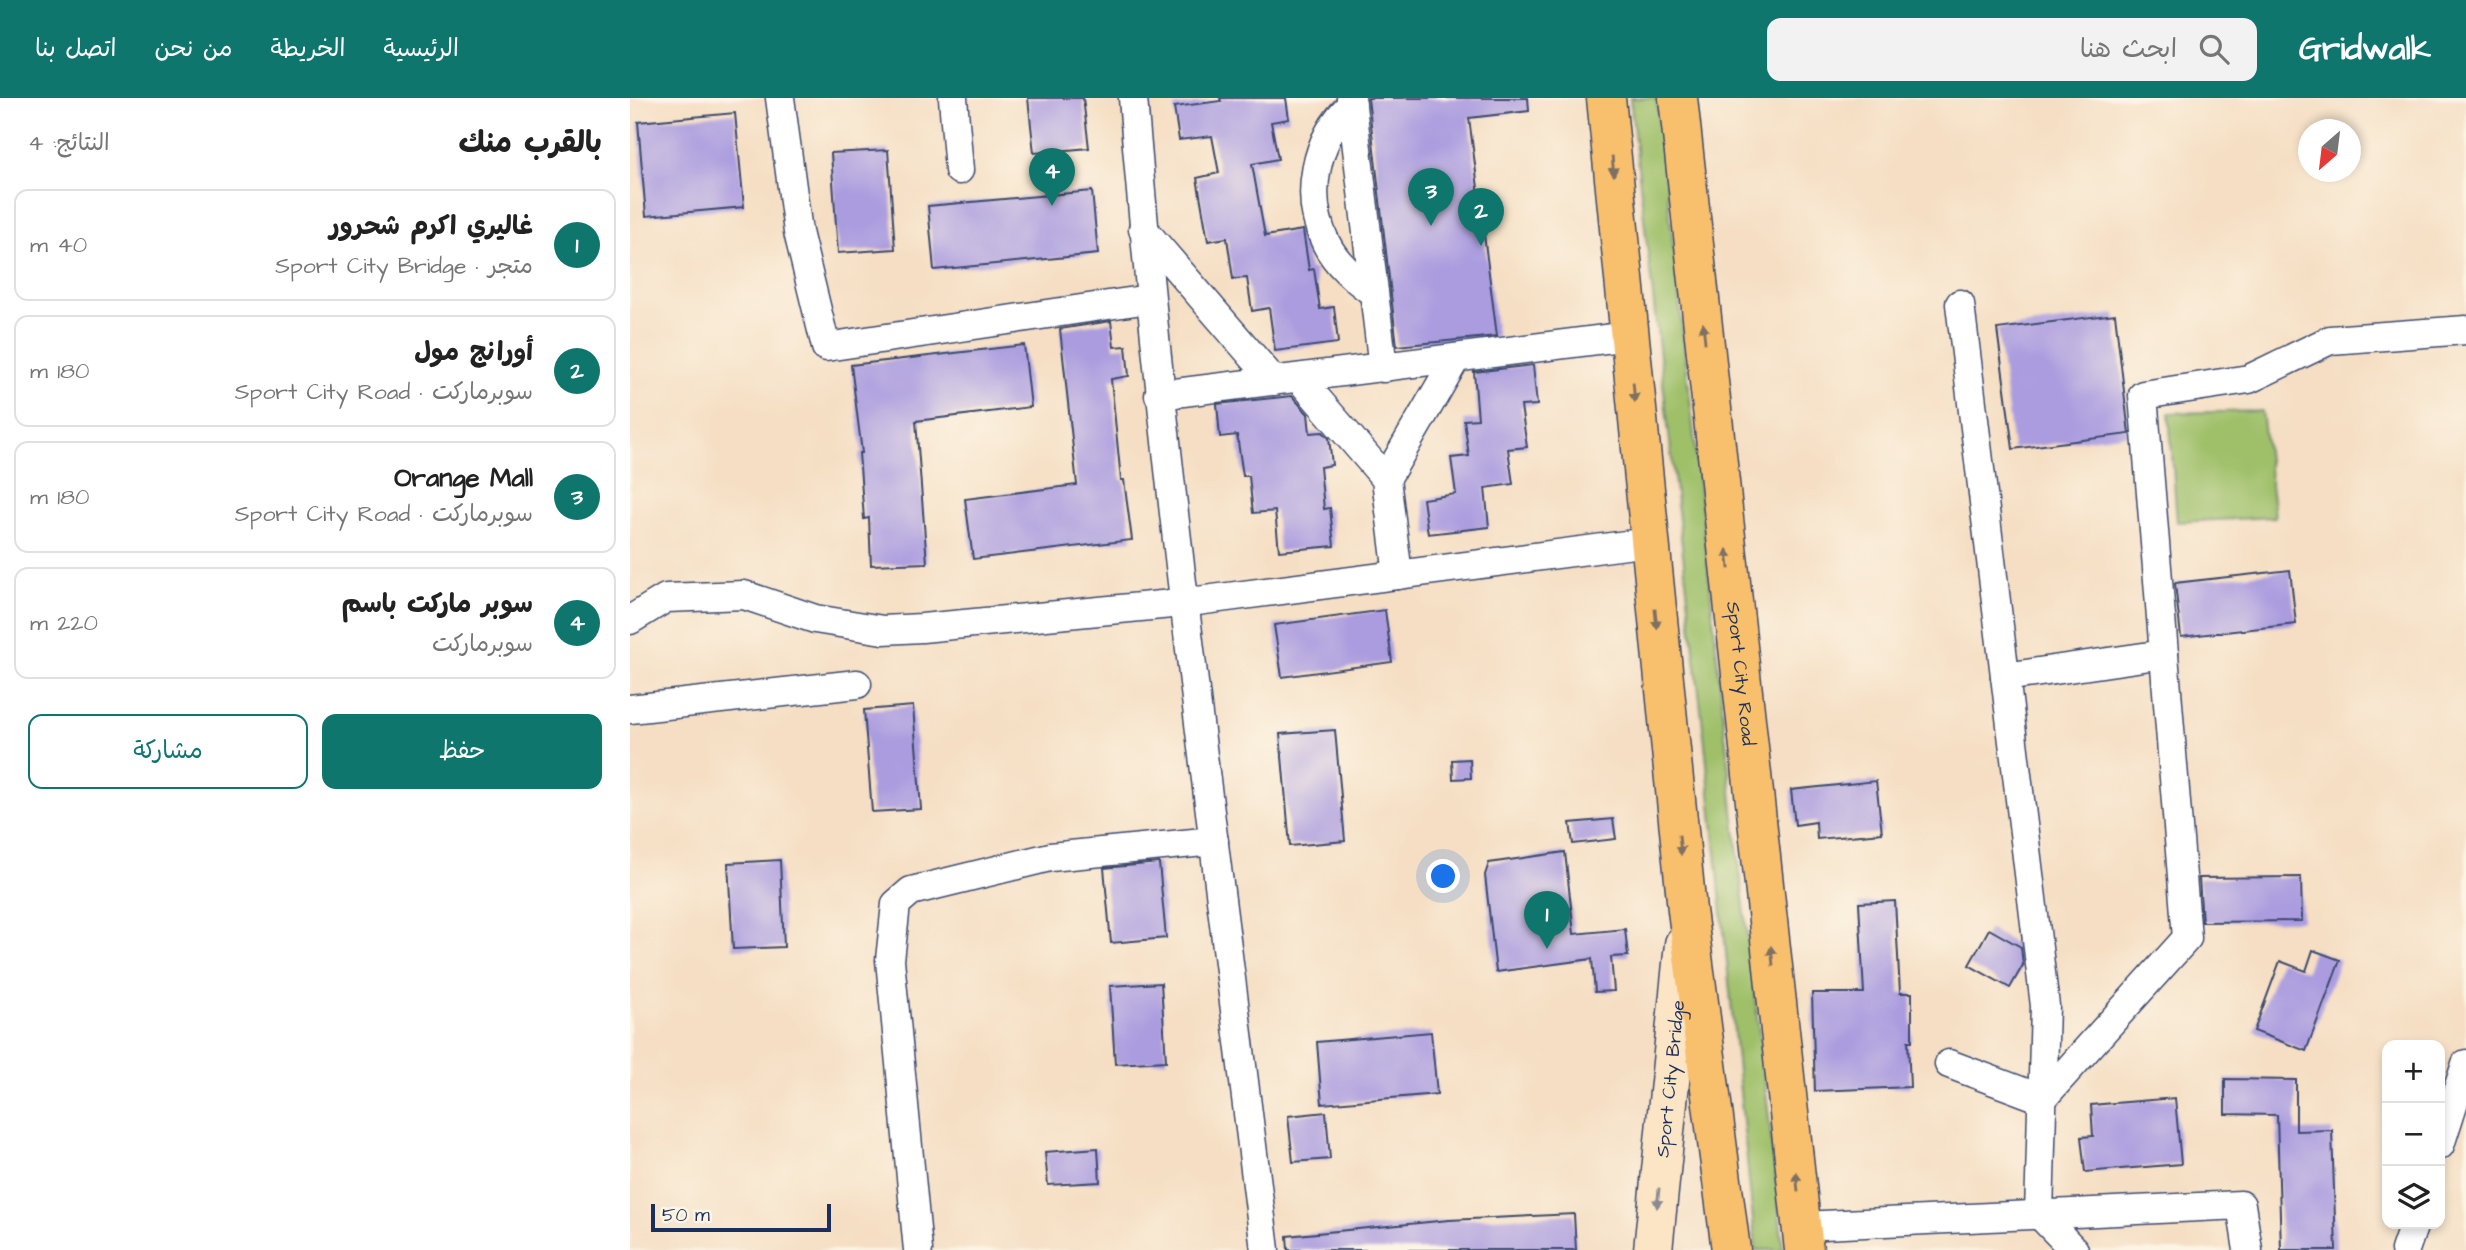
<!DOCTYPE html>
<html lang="ar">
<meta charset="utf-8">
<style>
body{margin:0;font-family:"Architects Daughter","Playpen Sans Arabic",sans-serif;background:#f2f2f2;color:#222;direction:rtl}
.controls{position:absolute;right:21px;bottom:21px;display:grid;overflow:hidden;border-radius:14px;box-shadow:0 4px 10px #0003}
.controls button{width:63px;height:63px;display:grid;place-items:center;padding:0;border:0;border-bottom:2px solid #e0e0e0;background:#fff;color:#222;font:35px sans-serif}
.compass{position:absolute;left:1668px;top:21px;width:63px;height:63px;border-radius:50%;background:#fff;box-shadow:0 4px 10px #0003;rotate:208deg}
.scale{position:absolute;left:21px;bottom:18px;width:180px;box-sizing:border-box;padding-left:7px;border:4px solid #1b2f5e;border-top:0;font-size:19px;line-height:24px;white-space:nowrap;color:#1b2f5e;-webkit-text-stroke:5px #fcf5e5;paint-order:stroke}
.you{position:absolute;left:814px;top:779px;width:24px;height:24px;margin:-18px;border:5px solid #fff;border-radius:50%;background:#1a73e8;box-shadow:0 0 0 10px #1a73e833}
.badge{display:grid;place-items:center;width:46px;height:46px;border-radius:50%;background:#0f766e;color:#fff;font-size:23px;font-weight:700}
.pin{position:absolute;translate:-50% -58px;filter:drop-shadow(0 2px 4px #0008)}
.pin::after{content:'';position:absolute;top:37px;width:24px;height:21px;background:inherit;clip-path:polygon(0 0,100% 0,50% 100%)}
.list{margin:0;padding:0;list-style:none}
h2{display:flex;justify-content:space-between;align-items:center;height:91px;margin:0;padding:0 28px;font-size:30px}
h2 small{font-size:23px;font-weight:400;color:#767676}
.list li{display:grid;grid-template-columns:46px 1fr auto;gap:21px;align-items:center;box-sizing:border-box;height:112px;margin:0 14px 14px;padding:0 14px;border:2px solid #e0e0e0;border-radius:14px}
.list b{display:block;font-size:26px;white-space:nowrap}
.list p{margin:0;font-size:23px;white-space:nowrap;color:#767676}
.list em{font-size:23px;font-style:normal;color:#767676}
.actions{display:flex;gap:14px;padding:21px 28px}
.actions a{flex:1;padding:16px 0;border:2px solid #0f766e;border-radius:14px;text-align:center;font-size:24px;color:#0f766e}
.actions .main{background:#0f766e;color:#fff}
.icon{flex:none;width:38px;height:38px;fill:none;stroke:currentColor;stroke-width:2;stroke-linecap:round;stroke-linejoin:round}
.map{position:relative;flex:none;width:1836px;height:1152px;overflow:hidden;direction:ltr}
header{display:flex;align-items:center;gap:42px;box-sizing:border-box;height:98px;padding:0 35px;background:#0f766e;color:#fff}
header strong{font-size:33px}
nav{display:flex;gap:38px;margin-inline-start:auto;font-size:24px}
.search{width:490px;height:63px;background:#f2f2f2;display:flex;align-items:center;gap:18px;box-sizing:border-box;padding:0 24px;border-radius:14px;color:#767676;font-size:26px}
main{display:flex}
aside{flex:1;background:#fff}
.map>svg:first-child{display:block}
.green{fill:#9fc069;stroke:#5d7864;stroke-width:2}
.building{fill:#aa9cdf}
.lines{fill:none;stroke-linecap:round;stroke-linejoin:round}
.minor-casing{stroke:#3c496d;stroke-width:31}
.secondary-casing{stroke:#3c496d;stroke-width:41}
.primary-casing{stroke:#3c496d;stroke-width:41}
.minor{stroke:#fff;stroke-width:28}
.secondary{stroke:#fce5c4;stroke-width:38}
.primary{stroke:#f8bf6c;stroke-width:38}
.oneway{fill:#7e7064}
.oneway2{fill:#8c8a91}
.labels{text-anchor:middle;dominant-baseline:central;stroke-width:6;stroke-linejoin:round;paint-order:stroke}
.street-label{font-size:19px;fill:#1b2f5e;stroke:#fcf5e5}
</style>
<header>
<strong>Gridwalk</strong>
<div class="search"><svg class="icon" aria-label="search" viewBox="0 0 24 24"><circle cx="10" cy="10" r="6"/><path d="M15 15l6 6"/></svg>ابحث هنا</div>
<nav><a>الرئيسية</a><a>الخريطة</a><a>من نحن</a><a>اتصل بنا</a></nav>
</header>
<main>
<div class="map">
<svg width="1836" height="1152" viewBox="0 0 1836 1152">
<rect width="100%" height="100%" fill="#fcf5e5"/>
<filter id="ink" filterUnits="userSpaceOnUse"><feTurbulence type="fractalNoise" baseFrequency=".0143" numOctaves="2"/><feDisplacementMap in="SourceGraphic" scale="14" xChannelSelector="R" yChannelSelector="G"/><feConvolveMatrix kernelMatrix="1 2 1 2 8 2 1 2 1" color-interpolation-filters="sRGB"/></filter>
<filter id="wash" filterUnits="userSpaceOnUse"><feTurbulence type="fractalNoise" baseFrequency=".00686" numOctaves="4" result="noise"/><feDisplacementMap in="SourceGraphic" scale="28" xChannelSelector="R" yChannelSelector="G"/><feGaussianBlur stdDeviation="1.57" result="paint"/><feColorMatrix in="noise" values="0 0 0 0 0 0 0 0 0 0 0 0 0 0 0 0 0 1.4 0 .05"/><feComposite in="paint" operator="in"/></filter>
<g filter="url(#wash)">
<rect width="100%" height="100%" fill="#f5dec3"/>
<!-- green -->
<g class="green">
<path d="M1000,0h26c29,237 52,475 77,712 16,147 36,293 50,440h-27l-51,-506z"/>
<path d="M1632,313l13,106 -98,5 -8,-109z"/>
</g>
<g id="blocks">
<!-- building -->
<g class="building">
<path d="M398,0h55l6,50 -55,5z"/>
<path d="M590,0h66l3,21 -18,3 7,37 -26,5 13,72 38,-6 6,40 5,-1 6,40 14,-2 4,36 -63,8 -6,-43 -17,3 -5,-33 -14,1 -6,-41 -19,3 -11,-63 22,-5 -7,-37 -33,4 -5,-33 47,-6z"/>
<path d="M738,0h160l1,13 -60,7 28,218 -100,10z"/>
<path d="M105,15l9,94 -98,9 -8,-94z"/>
<path d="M258,52l7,99 -57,4 -7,-100z"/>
<path d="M462,93l6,63 -164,16 -6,-64z"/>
<path d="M1485,216l14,120 -116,15 -16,-120z"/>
<path d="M481,223l3,26 12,-1 3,30 -18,3 10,101h3l8,60 -159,19 -8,-60 112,-14 -17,-156z"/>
<path d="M394,247l7,62 -115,14 11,142 -56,2 -2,-47 -5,1 -5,-66h3l-11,-88z"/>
<path d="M903,267l4,40 -16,1 6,41 -19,2 5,35 -28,4 4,39 -61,7 -5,-35 33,-5 -5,-36 18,-2 -5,-36 14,-1 -4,-47z"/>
<path d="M662,298l16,18 2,19 13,-1 6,6 3,27 -12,2 4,42 6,-1 4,38 -55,5 -4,-40 -22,2 -4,-37h-6l-6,-41 -17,2 -3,-33z"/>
<path d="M1660,472l6,54 -115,13 -6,-54z"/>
<path d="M755,512l7,52 -110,15 -8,-52z"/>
<path d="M283,608l8,103 -49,3 -8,-102z"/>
<path d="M705,632l10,111 -55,5 -10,-112z"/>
<path d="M840,661l1,19 -18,1 -1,-19z"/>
<path d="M1246,683l6,52 -65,6 -1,-17 -21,3 -4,-35z"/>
<path d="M983,721l3,20 -43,5 -3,-21z"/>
<path d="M935,754l9,82 51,-5 3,27 -17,1 3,34 -19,1 -3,-33 -96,13 -11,-97 4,-12z"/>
<path d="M150,762l4,87 -51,2 -5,-86z"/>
<path d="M529,765l7,75 -55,5 -7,-75z"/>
<path d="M1671,779l1,44 -100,1 -3,-44z"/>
<path d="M1265,803l5,92h12v48h-4l2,46 -95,4 -3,-98h52l-5,-90z"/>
<path d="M1359,831l32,18 2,18 -13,23 -41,-23z"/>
<path d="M1683,852l27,10 -34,91 -52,-20 26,-70 26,10z"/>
<path d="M531,885l5,78 -51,3 -5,-78z"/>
<path d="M801,934l6,62 -115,10 -5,-62z"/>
<path d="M1595,981l71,1v51l36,-1 4,120h-55l-4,-135 -52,-1z"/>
<path d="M1545,1000l6,66 -96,8 -4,-35 12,-1 -2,-31z"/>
<path d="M696,1014l4,47 -37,3 -5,-46z"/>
<path d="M468,1050l2,34 -52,3 -3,-33z"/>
<path d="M944,1116l2,36h-288l-1,-14 162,-16z"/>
</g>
</g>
</g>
<g filter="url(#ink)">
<use href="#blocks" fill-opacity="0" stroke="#3c496d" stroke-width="2"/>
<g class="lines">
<!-- minor casing -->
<g class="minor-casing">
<g id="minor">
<path d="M150,0l18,134 28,115 323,-48"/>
<path d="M323,0l6,72"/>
<path d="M503,0c31,386 85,768 132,1152"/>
<path d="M721,0l32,270"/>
<path d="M722,6c-37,34 -49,93 -26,139 10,21 29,36 48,50"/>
<path d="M513,131l131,152"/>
<path d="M1330,206l85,702 -6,208 35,36"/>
<path d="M669,280l87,101 12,96"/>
<path d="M529,297l470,-59"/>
<path d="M756,381l70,-121"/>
<path d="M0,522l36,-22 78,-3 71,24 68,11 39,-2 260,-25 467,-61"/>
<path d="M1375,579l159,-23"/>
<path d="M0,611l227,-25"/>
<path d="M1319,966l93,35 145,-161 -44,-543 106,-16 81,-39 136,-10"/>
<path d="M1810,1047l26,-81"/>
<path d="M1172,1128l439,-21 7,45"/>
<path d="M288,1152l-28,-290 6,-56 15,-13 139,-34 164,-16"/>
<path d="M1775,1152l9,-26"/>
</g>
</g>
<!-- secondary casing -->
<g class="secondary-casing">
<g id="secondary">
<path id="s1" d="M1023,1152l31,-306"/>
</g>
</g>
<!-- primary casing -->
<g class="primary-casing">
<g id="primary">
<path d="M976,0l81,812 44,340"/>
<path id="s2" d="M1048,0l126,1152"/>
</g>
</g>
<!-- minor -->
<use href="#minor" class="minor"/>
<!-- secondary -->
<use href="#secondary" class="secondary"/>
<!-- primary -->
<use href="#primary" class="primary"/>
</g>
<!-- one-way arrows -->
<defs><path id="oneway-solid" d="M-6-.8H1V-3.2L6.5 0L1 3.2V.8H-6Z" transform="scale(1.75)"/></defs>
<g class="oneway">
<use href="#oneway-solid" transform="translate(983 68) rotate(85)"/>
<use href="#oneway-solid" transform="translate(1074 235) rotate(-96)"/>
<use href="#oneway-solid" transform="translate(1004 294) rotate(85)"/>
<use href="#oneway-solid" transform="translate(1098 461) rotate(-96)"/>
<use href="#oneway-solid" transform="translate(1026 521) rotate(84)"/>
<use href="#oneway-solid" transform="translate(1050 747) rotate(84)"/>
<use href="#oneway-solid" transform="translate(1142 858) rotate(-96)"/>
<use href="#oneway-solid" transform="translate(1167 1084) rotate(-96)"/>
</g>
<use class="oneway2" href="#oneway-solid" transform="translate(1028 1100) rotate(96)"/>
</g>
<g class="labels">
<!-- street labels -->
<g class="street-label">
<text stroke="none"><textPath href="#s2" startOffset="579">Sport City Road</textPath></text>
<text stroke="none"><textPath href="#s1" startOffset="172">Sport City Bridge</textPath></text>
</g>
</g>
</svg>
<div class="controls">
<button>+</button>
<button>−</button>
<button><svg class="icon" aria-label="layers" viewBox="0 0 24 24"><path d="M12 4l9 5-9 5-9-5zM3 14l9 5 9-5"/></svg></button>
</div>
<svg class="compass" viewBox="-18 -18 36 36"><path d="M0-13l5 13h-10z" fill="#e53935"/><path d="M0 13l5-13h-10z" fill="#767676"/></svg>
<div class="scale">50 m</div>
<div class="you"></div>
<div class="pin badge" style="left:917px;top:851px">1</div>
<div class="pin badge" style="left:851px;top:148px">2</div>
<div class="pin badge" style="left:801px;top:128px">3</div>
<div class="pin badge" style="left:422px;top:108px">4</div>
</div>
<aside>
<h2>بالقرب منك<small>النتائج: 4</small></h2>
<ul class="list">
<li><span class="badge">1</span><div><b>غاليري اكرم شحرور</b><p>متجر · Sport City Bridge</p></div><em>40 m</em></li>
<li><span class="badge">2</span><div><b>أورانج مول</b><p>سوبرماركت · Sport City Road</p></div><em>180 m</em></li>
<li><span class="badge">3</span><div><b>Orange Mall</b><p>سوبرماركت · Sport City Road</p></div><em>180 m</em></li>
<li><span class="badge">4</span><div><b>سوبر ماركت باسم</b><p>سوبرماركت</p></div><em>220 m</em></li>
</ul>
<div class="actions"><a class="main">حفظ</a><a>مشاركة</a></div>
</aside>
</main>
